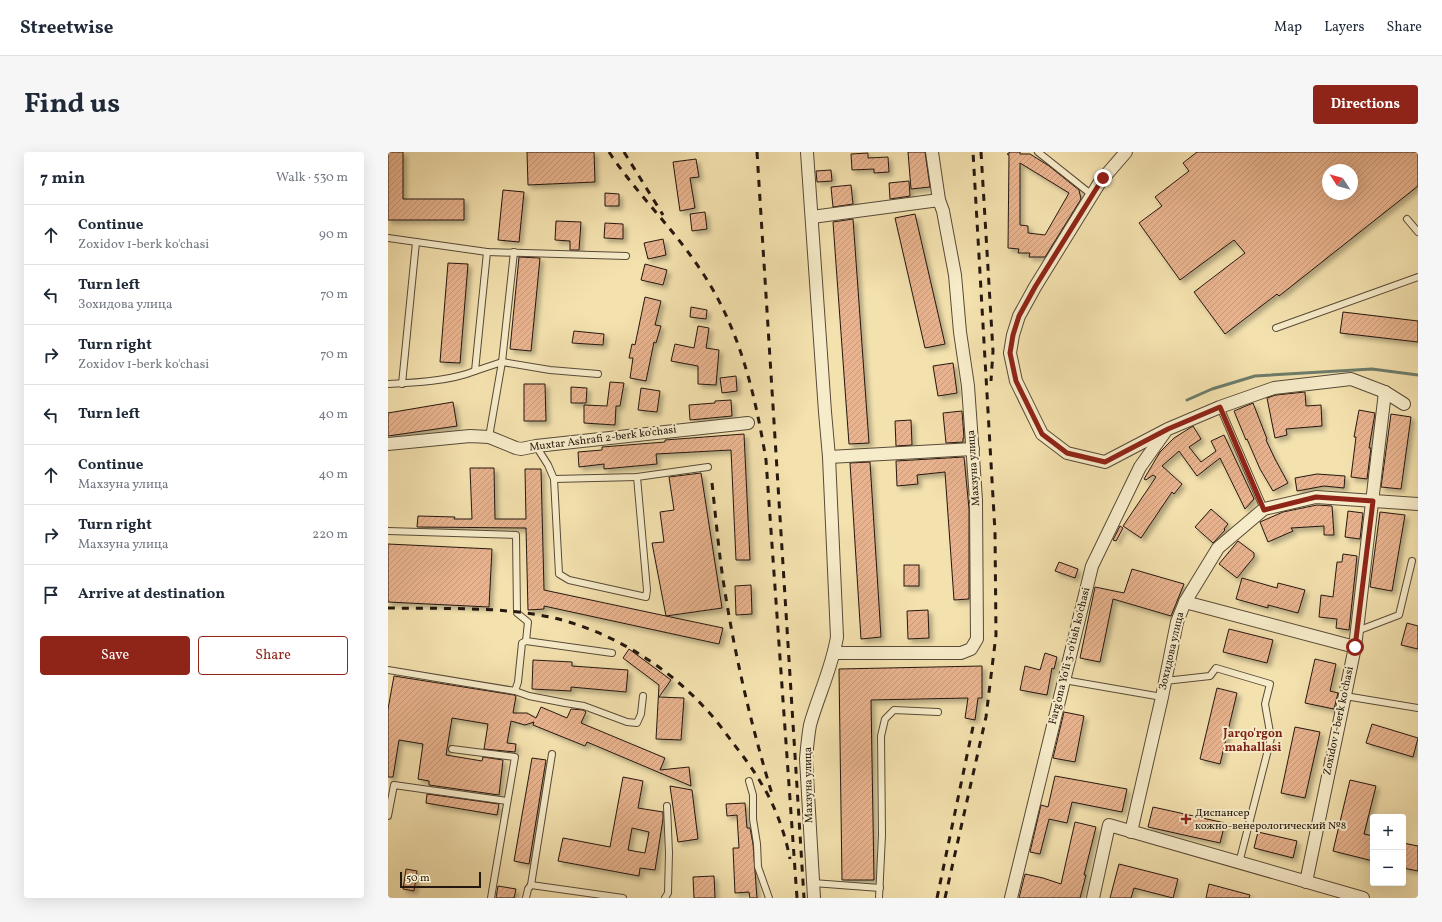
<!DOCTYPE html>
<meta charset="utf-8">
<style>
body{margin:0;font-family:Vollkorn,serif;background:#f6f6f7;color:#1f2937}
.controls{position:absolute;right:12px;bottom:12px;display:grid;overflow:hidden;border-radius:4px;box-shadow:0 4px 16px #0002}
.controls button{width:36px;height:36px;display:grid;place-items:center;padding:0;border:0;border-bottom:1px solid #e0e1e3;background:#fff;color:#1f2937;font:20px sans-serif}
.compass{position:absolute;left:934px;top:12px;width:36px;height:36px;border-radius:50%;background:#fff;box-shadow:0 4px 16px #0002;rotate:306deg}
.scale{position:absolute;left:12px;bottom:10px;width:81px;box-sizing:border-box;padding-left:4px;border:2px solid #25180f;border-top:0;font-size:11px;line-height:14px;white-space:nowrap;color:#25180f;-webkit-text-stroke:3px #f7ecca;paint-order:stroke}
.stop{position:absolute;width:12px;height:12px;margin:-9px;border:3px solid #8f2418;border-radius:50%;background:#fff}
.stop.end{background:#8f2418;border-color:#fff;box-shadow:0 1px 4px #0008}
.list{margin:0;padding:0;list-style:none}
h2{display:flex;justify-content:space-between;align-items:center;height:52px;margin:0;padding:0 16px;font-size:17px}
h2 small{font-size:13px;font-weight:400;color:#747a83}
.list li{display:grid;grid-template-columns:26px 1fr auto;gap:12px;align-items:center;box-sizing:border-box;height:60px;padding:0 16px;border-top:1px solid #e0e1e3}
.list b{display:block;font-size:15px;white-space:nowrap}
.list p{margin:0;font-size:13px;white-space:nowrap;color:#747a83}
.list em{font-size:13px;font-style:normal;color:#747a83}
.actions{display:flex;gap:8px;padding:12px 16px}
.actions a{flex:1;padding:9px 0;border:1px solid #8f2418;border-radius:4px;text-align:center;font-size:14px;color:#8f2418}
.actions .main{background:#8f2418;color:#fff}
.icon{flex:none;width:22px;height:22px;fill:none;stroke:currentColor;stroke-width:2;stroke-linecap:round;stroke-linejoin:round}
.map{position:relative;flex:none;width:1030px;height:746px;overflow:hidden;border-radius:4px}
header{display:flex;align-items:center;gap:24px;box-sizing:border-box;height:56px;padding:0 20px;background:#fff;border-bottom:1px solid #e0e1e3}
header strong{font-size:19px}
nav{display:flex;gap:22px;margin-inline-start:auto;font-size:14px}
.intro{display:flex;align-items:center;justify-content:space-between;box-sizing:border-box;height:96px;padding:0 24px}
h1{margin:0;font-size:28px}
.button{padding:10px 18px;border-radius:4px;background:#8f2418;color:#fff;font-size:14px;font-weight:700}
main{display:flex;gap:24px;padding:0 24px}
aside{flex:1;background:#fff;border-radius:4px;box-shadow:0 4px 16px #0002}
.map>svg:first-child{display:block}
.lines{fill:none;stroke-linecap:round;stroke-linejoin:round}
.stream{stroke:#6c7c6a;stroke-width:3}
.building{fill:url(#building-hatch);stroke:#25180f;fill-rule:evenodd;filter:url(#shadow)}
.service-casing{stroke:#584a37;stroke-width:8}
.minor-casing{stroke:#584a37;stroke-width:14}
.service{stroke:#f7ecca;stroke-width:6}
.minor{stroke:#f7ecca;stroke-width:12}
.rail{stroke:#25180f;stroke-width:3;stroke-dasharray:7 7;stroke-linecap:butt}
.route{stroke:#8f2418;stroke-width:5}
.poi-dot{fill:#8f2418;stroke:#f7ecca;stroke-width:1.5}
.labels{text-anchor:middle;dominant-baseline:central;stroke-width:4;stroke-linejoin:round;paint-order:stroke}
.street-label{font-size:11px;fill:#25180f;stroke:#f7ecca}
.poi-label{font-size:11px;fill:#25180f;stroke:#f7ecca;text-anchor:start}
.neighbourhood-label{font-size:12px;font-weight:bold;fill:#7a1f14;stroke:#f7ecca}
</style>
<header>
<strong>Streetwise</strong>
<nav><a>Map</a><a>Layers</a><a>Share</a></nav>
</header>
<div class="intro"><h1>Find us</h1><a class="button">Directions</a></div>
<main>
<aside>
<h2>7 min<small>Walk · 530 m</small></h2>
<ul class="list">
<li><svg class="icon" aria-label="ahead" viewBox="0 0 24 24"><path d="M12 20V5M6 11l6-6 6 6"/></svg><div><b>Continue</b><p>Zoxidov 1-berk ko'chasi</p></div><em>90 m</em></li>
<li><svg class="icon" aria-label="left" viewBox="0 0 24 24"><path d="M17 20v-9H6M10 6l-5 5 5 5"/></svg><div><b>Turn left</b><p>Зохидова улица</p></div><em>70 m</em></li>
<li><svg class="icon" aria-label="right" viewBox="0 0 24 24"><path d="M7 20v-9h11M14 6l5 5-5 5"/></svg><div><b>Turn right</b><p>Zoxidov 1-berk ko'chasi</p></div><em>70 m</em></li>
<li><svg class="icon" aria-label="left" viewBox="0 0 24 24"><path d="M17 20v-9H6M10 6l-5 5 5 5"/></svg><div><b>Turn left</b></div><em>40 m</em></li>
<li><svg class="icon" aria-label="ahead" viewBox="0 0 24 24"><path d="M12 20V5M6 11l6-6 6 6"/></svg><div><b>Continue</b><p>Махзуна улица</p></div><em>40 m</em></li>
<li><svg class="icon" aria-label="right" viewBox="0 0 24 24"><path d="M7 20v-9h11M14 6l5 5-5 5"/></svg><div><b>Turn right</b><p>Махзуна улица</p></div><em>220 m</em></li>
<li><svg class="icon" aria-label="arrive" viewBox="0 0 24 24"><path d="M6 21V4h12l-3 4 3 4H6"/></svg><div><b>Arrive at destination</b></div></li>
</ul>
<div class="actions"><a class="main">Save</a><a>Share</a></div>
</aside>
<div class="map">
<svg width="1030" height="746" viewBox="0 0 1030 746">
<defs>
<pattern id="building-hatch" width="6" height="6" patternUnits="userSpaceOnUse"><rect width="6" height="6" fill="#e8b38e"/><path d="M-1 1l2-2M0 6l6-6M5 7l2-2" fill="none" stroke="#c79979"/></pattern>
<filter id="shadow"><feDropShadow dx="3.5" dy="3.5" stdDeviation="2" flood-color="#0004"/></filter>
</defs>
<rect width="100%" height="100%" fill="#f3e1ae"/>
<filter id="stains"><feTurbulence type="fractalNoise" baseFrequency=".005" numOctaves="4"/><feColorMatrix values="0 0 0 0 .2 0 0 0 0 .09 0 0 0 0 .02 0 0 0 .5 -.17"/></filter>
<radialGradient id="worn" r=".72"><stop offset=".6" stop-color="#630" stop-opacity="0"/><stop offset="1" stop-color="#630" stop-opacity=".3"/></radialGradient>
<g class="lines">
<!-- stream -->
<path class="stream" d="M799,248l25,-11 43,-13 117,-7 46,6"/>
</g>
<!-- building -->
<g class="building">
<path d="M0,0h15v47h61v21h-76z"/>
<path d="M139,0h67l1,30 -67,3z"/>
<path d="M520,0h17l5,35 -19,2z"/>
<path d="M621,0h11v2h10l19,12 30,24 2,9 -36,58h-16l1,-4h-12l1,-4 -11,-1 1,-93 -2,-1h2zM632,11l49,30 -24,42 -17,-2v-7l-8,-1z"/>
<path d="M809,0h221v34l-139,110 -2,-2 -52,40 -31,-42 51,-39 -11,-13 -54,40 -41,-57 23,-17 -7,-9 34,-26 -6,-8zM940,18h24v24h-24z"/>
<path d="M480,1v5l20,-1 1,15 -15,1v-4l-22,1 -1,-16z"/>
<path d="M308,7l3,18 -9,1 5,30 -15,3 -7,-49z"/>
<path d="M443,18l1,11 -15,1 -1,-11z"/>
<path d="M521,29l1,15 -20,3 -1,-16z"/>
<path d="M463,33l2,19 -20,3 -2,-20z"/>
<path d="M115,38l21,2 -5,50 -21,-2z"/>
<path d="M217,41l14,1v12h-14z"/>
<path d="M317,60l2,17 -15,2 -2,-17z"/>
<path d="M527,62l30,130 -20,4 -30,-130z"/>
<path d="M465,67l16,224 -20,1 -16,-222z"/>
<path d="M168,69l25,1 -2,28h-9v-9l-15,-1z"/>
<path d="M217,71l18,1v15l-19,-1z"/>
<path d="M275,87l3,16 -18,4 -4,-16z"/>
<path d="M131,105l21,1 -9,93 -21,-2z"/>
<path d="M60,111l20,1 -8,99 -20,-1z"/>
<path d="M257,112l22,6 -4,15 -22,-5z"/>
<path d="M257,145l16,4 -6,24 6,1 -5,17 -2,-1 -8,39 -16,-3 3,-20h-4l3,-14 3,1z"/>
<path d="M303,155l16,3 -1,9 -16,-2z"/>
<path d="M955,160l75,9v21l-78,-9z"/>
<path d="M310,174l11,2 -3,20 13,2 -3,35 -18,-1v-18l-27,-5 4,-17 19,4z"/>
<path d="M186,179l30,3 -1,11 -31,-2z"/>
<path d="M565,211l4,30 -19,3 -5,-30z"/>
<path d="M348,224l1,15 -15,2 -2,-15z"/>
<path d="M222,230l14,1 -4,23h-4l-1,19 -31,-2v-18l23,1z"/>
<path d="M136,232h21l1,37h-22z"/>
<path d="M183,235l16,1 -1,15h-15z"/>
<path d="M253,236l19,3 -3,21 -19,-2z"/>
<path d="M917,240l1,14 15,-1 1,21 -36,3 1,6 -12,3 -8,-40 9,-3z"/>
<path d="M343,248l1,16 -42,4 -1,-15 26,-2v-2z"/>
<path d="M65,250l4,24 -69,10v-23z"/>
<path d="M865,251l14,36 -1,1 9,19 13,24 -15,8 -13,-22 -13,-30 -1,1 -12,-29z"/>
<path d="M971,258l16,3 -6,35h2l-4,31 -16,-2 5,-40h-2z"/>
<path d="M574,259l2,27h-1v4l-17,1 -3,-30z"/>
<path d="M1003,262l20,3 -10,72 -20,-2z"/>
<path d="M523,268l1,25 -16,1 -1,-25z"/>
<path d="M805,274l8,13 -12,8 12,15 15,-11 -5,-10 13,-6 30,64 -9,10 -25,-51 -23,18 -18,-25 -17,15 20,18 -8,10 -2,-2 -31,46 -18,-12 33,-49 -3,-2 -7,5 -2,-1 16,-27 14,-14z"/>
<path d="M356,282l6,126h-14l-5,-110 -75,4 1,10 -53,5v-5l-25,3 -1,-15 24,-2v-3l63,-5v-2z"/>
<path d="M576,305l5,52v90l-15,1 -9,-128 -28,3 1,9 -21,2 -1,-25z"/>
<path d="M482,310l11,175 -20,2 -11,-176z"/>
<path d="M82,316h24l1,51h31l-1,-50h16l3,121 122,26 -14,-73 12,-1 -4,-30 14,-2 -5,-33 32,-4 21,135 -56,8 57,12 -4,16 -175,-38v3l-16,1 -2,-82 -109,-1 1,-11 37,1 -1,2h18z"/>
<path d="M929,322l28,2 -1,12 -20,-2 -27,5 -2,-13z"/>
<path d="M929,353l15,1 2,29h-10v-9l-33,2 2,3 -25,11 -8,-20 23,-10z"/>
<path d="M823,357l17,15 -4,5 1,1 -12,13 -18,-16z"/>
<path d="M960,359l15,2 -3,26 -15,-2z"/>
<path d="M992,360l25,3 -13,76 -22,-4z"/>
<path d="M732,374l3,2 -7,13 -3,-1z"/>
<path d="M850,389l16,12v4l-17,21 -18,-14z"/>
<path d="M0,392l104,5 -3,58 -101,-5z"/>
<path d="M955,402l14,2 -8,74 -13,-2 1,-9 -18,-2 2,-22 12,2 4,-35h5z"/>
<path d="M671,410l19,7 -3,9 -20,-7z"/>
<rect x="516" y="413" width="15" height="21"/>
<path d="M744,417l52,15 -13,32 -58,-17 -13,63 -20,-4 15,-71 29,6z"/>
<path d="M854,426l35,10 1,-5 27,7 -7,23 -30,-8v3l-32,-9z"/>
<path d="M363,433l1,29 -16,1 -1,-29z"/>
<path d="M540,458l1,28 -21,1 -1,-28z"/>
<path d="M1019,471l11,3v23l-17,-4z"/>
<path d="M841,477l44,11 -6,23 -44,-11z"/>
<path d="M241,497l42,31 -12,17 25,1 -3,42 -25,-1 3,-54 -36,-27z"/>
<path d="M657,501l12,4 -3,12 -2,-1 -5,27 -27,-5 5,-24 15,4z"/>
<path d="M927,507l21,5 -6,27 8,2 -4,16 -29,-6z"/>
<path d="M145,508l39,2v4l56,4 -2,22 -55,-5v4l-39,-2z"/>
<path d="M594,514v32h-4l-3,22 -10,-2 3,-20 -97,2 3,180h-32l-3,-211z"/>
<path d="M6,524l120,19 2,1 -3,17h14l9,5 5,-11 26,11 4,-9 12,1 3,2 -5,11 84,35 -5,12 29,-3 2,19 -104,-44 -2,4 -52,-21 1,-3 -9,3 -14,-4 -4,22 9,1 -1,8 -31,-3 4,-25 -36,-6 -6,37 36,6 1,-4 20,3 -4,35 -70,-10v-4l-11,-2 5,-35 -24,-4 -6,37h-5v-68z"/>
<path d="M829,536l20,5 -17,71 -20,-5z"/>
<path d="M676,560l20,4 -9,46 -22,-4z"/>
<path d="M984,572l46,14 -5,19 -47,-14z"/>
<path d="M907,575l25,5 -15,66 -24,-5z"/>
<path d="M144,606l14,2 -17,104 -15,-3z"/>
<path d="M667,624l72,13 -5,23 -50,-10 -5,21 -18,-4 -9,35 -10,-2 11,-47 7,2z"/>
<path d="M235,625l20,4 -5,27 25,4v7l-8,51 -15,-2 -1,8 -81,-15 5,-23 47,9zM244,676l17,4 -4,21 -17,-3z"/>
<path d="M962,628l26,6 -12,48 9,2v25l-40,-10z"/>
<path d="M282,634l22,4 6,49 -20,3z"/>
<path d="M39,642l72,10 -2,11 -71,-12z"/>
<path d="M357,651l2,25h3l3,16 4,54h-7l-1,-6 -14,1 -2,-45h6l-2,-33 -10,1 -1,-12z"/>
<path d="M765,655l72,16 -5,20 -72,-16z"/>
<path d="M687,670l21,5 -12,48h2l-6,23h-61l6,-24 18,4 18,6z"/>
<path d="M870,680l39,9 -4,17 -39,-10z"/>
<path d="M1015,691l15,3v25l-15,-3z"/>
<path d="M731,712l59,15 -5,19 -39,-10 -3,10h-21z"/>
<path d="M18,717l11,2 -3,20 -11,-2z"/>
<path d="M326,724l1,22h-21l-1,-21z"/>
<path d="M821,732l41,11 -1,3h-43z"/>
<path d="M110,734l18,3 -2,9h-18z"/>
</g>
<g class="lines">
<!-- service casing -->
<g class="service-casing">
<g id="service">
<path d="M650,0l54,43"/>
<path d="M1019,67l11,13"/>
<path d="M0,86l99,14 139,4"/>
<path d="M99,100l-12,119 27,-9 48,8 48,4"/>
<path d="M888,176l142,-51"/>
<path d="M0,232c27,-1 62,-3 87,-13"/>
<path d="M14,232l14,-142"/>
<path d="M832,255l44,102"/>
<path d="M101,285l13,-75 12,-110"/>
<path d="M148,294l12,19 6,14 5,95 10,6 77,17 1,-7 -10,-113"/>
<path d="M166,327l83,-2 71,-10"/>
<path d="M0,379l128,4 1,78 11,9 -2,19"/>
<path d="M969,479l42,-16 13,-54"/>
<path d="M0,518l127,21 3,-9 4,-39 4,-2 86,12"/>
<path d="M676,528l98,17"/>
<path d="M777,529l45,-5 6,-8 54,16 -5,20 6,34 -32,125"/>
<path d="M127,539l14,5 36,7 19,3 43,16 10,1 4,-9 2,-18"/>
<path d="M957,544l73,12"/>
<path d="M64,597l63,8 -24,141"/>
<path d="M361,629l4,14v24l4,25 1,23 11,31"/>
<path d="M0,664l6,-31 113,16"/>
<path d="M425,731l67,5"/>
<path d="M143,733l21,-131"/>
<path d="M138,746l2,-9 3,-4 92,13"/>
<path d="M277,746l3,-5 1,-40 -2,-47"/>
<path d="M491,746l3,-63 -1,-99 4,-17 9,-9 44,2"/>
</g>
</g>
<!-- minor casing -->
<g class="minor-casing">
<g id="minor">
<path d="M419,0l18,260 4,45 8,180c-5,31 -19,59 -27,88 -2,11 -3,23 -4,34l8,139"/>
<path d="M738,0l-26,30 -65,105 -16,29 -6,19 -3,18 6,28 26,53 25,19 38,9 63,-33 52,-22 54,-19 77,-9 34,13 19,12"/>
<path d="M424,65l127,-17"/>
<path d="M0,292l82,-8 19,1 27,11 5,1 15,-3 212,-23"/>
<path d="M441,305l144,-8"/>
<path d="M797,450l170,45"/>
<path d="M447,501h126l10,-4 6,-10 -1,-139 -8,-114 -8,-54 -5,-57 -12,-64 -4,-11 -7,-48"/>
<path d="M743,680l31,-135 15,-75 8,-20 33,-54 46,-39 52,-12 102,7"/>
<path d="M918,730l49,-235 30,-255"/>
<path d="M623,746l81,-332 48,-99 25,-35"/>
<path d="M705,746l16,-73 254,73"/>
</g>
</g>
<!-- service -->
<use href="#service" class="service"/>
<!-- minor -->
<use href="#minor" class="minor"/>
<!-- rail -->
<g class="rail">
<path d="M221,0c27,41 64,76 91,117 39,57 55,124 66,191l31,438"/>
<path d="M236,0l39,63"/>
<path d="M369,0l47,746"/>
<path d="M593,0l12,199 -2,30"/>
<path d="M324,331c4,36 7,73 13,109 11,69 27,136 47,202"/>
<path d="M0,456c54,1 113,-2 166,10 55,13 110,46 149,88 11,11 21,25 30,37 10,13 20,26 28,40 14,22 24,50 29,76"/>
<path d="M549,746l37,-176"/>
<path d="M557,746l41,-181 10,-82 -1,-103 -22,-380"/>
</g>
</g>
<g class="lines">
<!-- route -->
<path class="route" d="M715,26l-68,109 -16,29 -6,19 -3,18 6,28 26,53 25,19 38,9 63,-33 52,-22 44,103 52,-13 57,4 -18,146"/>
</g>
<!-- markers -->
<path class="poi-dot" d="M796 661h4v4h4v4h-4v4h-4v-4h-4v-4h4z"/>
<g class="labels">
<!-- street labels -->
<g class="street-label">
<text transform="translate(215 287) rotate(-7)">Muxtar Ashrafi 2-berk ko'chasi</text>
<text transform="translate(586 316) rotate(-94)">Махзуна улица</text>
<text transform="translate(784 499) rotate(-77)">Зохидова улица</text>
<text transform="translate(682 504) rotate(-76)">Farg'ona Yo'li 3-o'tish ko'chasi</text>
<text transform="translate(951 569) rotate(-78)">Zoxidov 1-berk ko'chasi</text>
<text transform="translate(421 633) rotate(-91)">Махзуна улица</text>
</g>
<!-- poi labels -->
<g class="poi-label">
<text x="807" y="661">Диспансер<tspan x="807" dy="13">кожно-венерологический №8</tspan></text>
</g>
<!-- neighbourhood labels -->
<g class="neighbourhood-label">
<text x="865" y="582">Jarqo'rgon<tspan x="865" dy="14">mahallasi</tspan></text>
</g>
</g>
<rect width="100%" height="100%" filter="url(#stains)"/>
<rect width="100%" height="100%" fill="url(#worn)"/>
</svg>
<div class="controls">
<button>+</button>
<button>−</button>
</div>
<svg class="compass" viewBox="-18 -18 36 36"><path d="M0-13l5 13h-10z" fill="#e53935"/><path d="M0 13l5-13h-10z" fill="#747a83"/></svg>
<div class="scale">50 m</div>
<div class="stop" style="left:967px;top:495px"></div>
<div class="stop end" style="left:715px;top:26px"></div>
</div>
</main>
